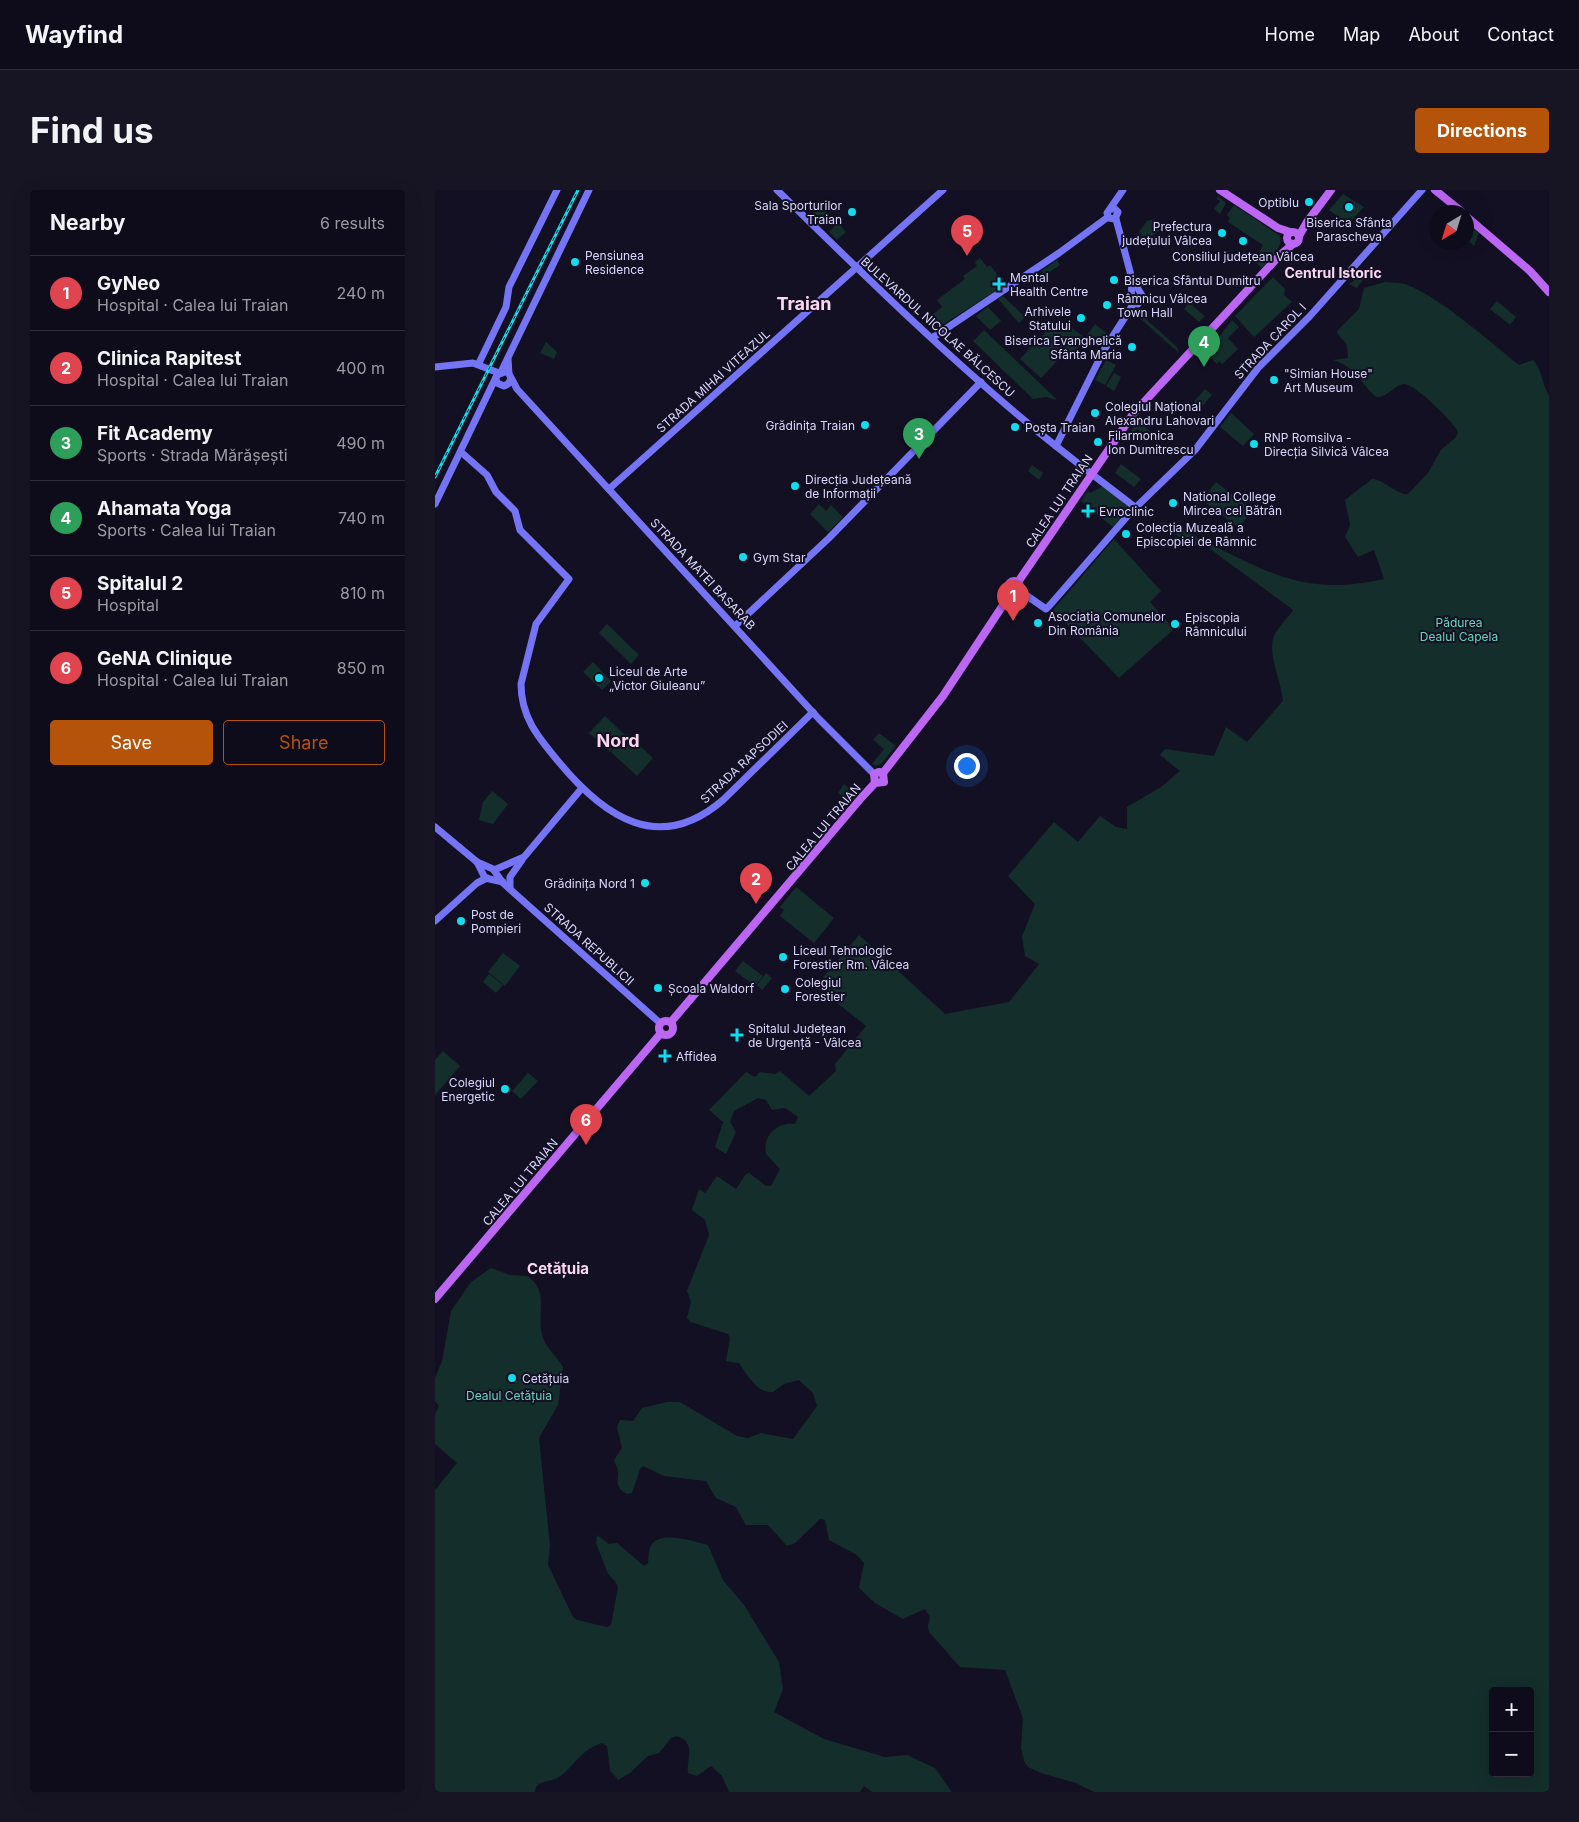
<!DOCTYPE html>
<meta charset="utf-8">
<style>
body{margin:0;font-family:Inter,sans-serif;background:#171524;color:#f1f3f6}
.controls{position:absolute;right:15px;bottom:15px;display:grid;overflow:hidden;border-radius:5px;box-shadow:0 5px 20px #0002}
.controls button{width:45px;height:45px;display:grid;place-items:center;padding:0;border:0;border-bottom:1px solid #2e2c3a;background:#0e0c1b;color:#f1f3f6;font:25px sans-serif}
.compass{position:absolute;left:994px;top:15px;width:45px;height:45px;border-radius:50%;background:#0e0c1b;box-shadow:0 5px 20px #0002;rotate:218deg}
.you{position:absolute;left:531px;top:575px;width:18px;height:18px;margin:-12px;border:4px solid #fff;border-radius:50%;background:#1a73e8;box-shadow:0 0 0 8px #1a73e833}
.badge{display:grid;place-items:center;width:32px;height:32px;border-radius:50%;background:#b45309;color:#fff;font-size:16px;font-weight:700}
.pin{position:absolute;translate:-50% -41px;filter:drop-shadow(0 1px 2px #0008)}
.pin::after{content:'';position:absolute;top:26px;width:18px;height:15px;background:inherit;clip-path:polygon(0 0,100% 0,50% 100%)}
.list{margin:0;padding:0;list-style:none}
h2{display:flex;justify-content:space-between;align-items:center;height:65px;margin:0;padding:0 20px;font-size:21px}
h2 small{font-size:16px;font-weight:400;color:#9b9ba3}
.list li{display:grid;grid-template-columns:32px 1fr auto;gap:15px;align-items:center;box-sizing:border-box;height:75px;padding:0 20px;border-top:1px solid #2e2c3a}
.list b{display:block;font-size:19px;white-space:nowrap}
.list p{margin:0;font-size:16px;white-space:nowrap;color:#9b9ba3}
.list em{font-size:16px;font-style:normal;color:#9b9ba3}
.actions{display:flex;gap:10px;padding:15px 20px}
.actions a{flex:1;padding:11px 0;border:1px solid #b45309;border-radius:5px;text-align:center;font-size:18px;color:#b45309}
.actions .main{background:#b45309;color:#fff}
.map{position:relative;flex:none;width:1114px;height:1602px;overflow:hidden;border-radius:5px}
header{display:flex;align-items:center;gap:30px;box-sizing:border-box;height:70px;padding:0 25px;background:#0e0c1b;border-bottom:1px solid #2e2c3a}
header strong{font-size:24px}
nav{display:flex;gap:28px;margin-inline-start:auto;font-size:18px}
.intro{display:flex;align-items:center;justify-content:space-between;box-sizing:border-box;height:120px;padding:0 30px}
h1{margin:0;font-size:35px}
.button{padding:12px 22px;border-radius:5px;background:#b45309;color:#fff;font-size:18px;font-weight:700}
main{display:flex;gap:30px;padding:0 30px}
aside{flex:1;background:#0e0c1b;border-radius:5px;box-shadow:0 5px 20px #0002}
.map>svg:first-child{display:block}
.green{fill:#142e2c;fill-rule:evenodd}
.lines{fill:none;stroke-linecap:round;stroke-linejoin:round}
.secondary{stroke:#7574f5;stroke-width:7}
.primary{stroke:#bc66f4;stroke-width:8}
.rail-casing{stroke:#1de;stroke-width:3}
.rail{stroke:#131024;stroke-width:1;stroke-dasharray:4;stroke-linecap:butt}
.poi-dot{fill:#1de;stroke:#131024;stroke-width:2}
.labels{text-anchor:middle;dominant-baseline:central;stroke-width:4;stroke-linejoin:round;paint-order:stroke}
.poi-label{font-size:12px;fill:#dad7fc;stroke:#131024;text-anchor:start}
.street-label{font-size:12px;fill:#dad7fc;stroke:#131024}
.park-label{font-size:12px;fill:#67d7b9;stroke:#131024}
.neighbourhood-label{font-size:14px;font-weight:bold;fill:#fcd8f0;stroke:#131024}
.quarter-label{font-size:15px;font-weight:bold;fill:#fcd8f0;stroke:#131024}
.district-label{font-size:18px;font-weight:bold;fill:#fcd8f0;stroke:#131024}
</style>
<header>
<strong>Wayfind</strong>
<nav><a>Home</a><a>Map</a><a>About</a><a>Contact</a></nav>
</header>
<div class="intro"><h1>Find us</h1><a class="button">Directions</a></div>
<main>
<aside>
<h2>Nearby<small>6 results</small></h2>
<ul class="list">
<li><span class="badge" style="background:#e0444e">1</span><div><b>GyNeo</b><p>Hospital · Calea lui Traian</p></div><em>240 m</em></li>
<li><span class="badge" style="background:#e0444e">2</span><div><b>Clinica Rapitest</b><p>Hospital · Calea lui Traian</p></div><em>400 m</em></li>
<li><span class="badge" style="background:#2e9e5b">3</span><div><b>Fit Academy</b><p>Sports · Strada Mărășești</p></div><em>490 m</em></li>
<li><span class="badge" style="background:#2e9e5b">4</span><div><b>Ahamata Yoga</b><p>Sports · Calea lui Traian</p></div><em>740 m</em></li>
<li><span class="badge" style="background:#e0444e">5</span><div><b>Spitalul 2</b><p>Hospital</p></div><em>810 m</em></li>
<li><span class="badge" style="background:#e0444e">6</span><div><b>GeNA Clinique</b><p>Hospital · Calea lui Traian</p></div><em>850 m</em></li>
</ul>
<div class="actions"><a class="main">Save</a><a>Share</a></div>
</aside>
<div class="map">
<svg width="1114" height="1602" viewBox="0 0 1114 1602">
<rect width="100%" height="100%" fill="#131024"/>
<!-- green -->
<g class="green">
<path d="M908,4l21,13 -16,17 -19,-14z"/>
<path d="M783,6l8,7 -6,11 -6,-5 6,-8 -3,-2z"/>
<path d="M799,15l46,31c3,12 -10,23 -18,32l-7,-7 8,-16 -35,-23 2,-4 -3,-3z"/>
<path d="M385,16l9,9 -9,8 -9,-8z"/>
<path d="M718,29l7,11 -15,11 -6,-9 8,-11z"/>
<path d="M403,33l8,9 -9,8 -8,-8z"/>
<path d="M1032,33l12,10 -5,13 -7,-7z"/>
<path d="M545,68l7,9 3,-2 15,20 -66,42 -10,-9 13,-11 -5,-7 28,-21 -2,-3 14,-10 -2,-4z"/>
<path d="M622,70l3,5 -15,10 -4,-4z"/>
<path d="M922,83l7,5 -7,10 -8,-4 5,-3z"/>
<path d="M838,87l12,12 -1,6 8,7 -38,35 -19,-21z"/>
<path d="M950,92c6,1 14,0 20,2 34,12 85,58 114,81l14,-5c9,8 9,25 16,36v1396h-455l-18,-9 -35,-10 -13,-6 -4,-6 -3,-13 2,-30 -18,-48 -45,-3 -31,-35 -1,-6 2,-9 -5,-8 -22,10 -28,-16 -16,-15 5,-25 -7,-8 -28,-15 -4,-20 -5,-1 -25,24 -8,3 -19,-21h-22l-10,-18 -20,-9 -10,-17 -42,-5 -21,-10 -3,3 -8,24 -5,1c-12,-7 -9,-10 -9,-22 0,-4 -3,-8 -4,-12l8,-12 -5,-21 3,-7 13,1 9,-13 25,-6h13l57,34 11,2 13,-5 32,6 24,-33 -4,-13 -14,-13 -15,4 -11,8c-16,2 -26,-18 -34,-29l-13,-2 4,-23 -2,-4 -37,-12 -4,-4 4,-16 -4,-11 22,-56 -4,-15 -13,-10 7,-21 6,4 12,-17 19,13 10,-15 3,-1 17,13h5l9,-17 -14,-15c-4,-18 11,-32 29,-30l3,-7 -13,-9 -13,2 -6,-10 -8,-2 -24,13 -4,11 6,10 -10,22 -11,-7 8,-25 -14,-12 37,-38 9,5 5,-5 15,2 5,-3 29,25 27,-25 -1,-7 31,-38 -50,-40 43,-51 86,79 64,-12 30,-38 -14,-8 -3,-20 13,-32 -27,-28 46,-54 24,20 22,-26 16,11 11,2v-22l34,-20 19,-16 -20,-16 5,-6 49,7 12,-29 21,15 36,-41c-2,-20 -14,-42 -10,-62 2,-9 15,-21 20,-29l-87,-64h-10l-34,-19 -1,-5c14,1 31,14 45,20 67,33 101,54 178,37l-10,-29 -16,7 -13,-20 5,-12 -5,-25 27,-21c14,1 24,16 36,15l20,-21 13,-23 15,-13 2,-5c-4,-10 -44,-49 -54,-48 -11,2 -17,14 -28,13 -15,-14 -22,-31 -43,-37l15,-2 -1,-13 -10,-12 1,-3 21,-21 5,-21zM1058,1501h37v82h-37z"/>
<path d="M568,106l22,21 -6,6 -21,-24z"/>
<path d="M1062,111l19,16 -6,8 -20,-16z"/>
<path d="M754,113l16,13 -6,6 -15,-13z"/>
<path d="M553,117l13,14 -11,9 -14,-14z"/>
<path d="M701,120l41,37 2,6 -46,-41z"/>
<path d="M625,129l25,19 -15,21 -11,-10 -7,7 5,5 -16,17 -21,-19 34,-36z"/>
<path d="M797,130l7,7 -11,11 10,11 -16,15 -3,-3 -2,3 -10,-10 -2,-6 3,-4 6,2 5,-6v-3z"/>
<path d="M660,134l14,11 -7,11 -15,-11z"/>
<path d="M549,140l67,64 6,6 -11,-3 -13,2 -60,-58z"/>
<path d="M111,152l11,10 -3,7 -14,-6z"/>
<path d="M671,170l10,5 -11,20 -10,-5z"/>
<path d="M679,183l7,4 -7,14 -8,-5z"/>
<path d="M770,199l7,6 -15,17 -7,-6z"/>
<path d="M796,223l23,21 -11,12 -23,-19z"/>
<path d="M704,232l15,12 -2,6 -15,-11 -3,3 -4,-1z"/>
<path d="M686,274l20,15 -7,8 -19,-14z"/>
<path d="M597,275l11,8 -4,7 -11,-9z"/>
<path d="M781,292l36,28 -13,18 -33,-25 -2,-6z"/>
<path d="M669,296l26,21 -17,20 -32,-26 7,-10 2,2z"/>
<path d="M384,314l7,7 5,-6 12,12 -15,15 -18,-18z"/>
<path d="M679,349l47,52 -11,11 24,27 -55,49 -66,-68z"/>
<path d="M172,434l32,31 -8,9 -32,-31z"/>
<path d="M158,472l18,19 -9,9 -19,-18z"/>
<path d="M170,526l20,19 -15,17 -21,-19z"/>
<path d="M444,543l17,13 -15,18 -5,2 -4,-2 12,-15 -11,-9z"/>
<path d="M192,544l26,24 -16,18 -26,-24z"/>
<path d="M409,594l14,11 -7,9 -13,-11z"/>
<path d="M57,601l16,13 -15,20 -14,-4 4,-18z"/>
<path d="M361,697l38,31 -20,25 -34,-27 4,-6 -4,-3z"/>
<path d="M68,763l17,13 -15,20 -17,-14z"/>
<path d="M308,771l20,15 -8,10 -20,-15z"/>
<path d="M331,783l6,5 -10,12 -5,-5z"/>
<path d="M54,784l14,11 -7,8 -13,-11z"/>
<path d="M8,861l17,15 -25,29v-35z"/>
<path d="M93,883l10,8 -17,18 -9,-8z"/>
<path d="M56,1078l19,7 17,1c24,15 8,41 16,62 4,11 14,19 20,29l-5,38 -19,33 11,108 -2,19 25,52 4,3 30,7 4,-2 7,-38 -3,-6 -7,-7 -12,-31 1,-8 12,9 8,-1 27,23 4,-3c1,-6 0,-16 5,-20 11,-12 42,-1 55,2l15,35 21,25 35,57 4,27 -9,23 50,27 61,18 22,-2 28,13 17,24h-80l-8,-6 -4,6h-131l-7,-16 -11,-10 -14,10 -9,-3c-2,-15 9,-30 -11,-37l-6,2 -12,15 -11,3 -18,17 -12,7 -8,-10 -3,-24 -5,-3c-22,7 -27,23 -43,34 -9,6 -23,2 -24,15h-100v-302l22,-27 -22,-19v-30l4,-8 -4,-5v-23l7,-17 9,-50 20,-29z"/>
</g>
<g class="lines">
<!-- secondary -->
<g class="secondary">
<path d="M342,0c84,82 168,165 259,240 33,27 66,52 99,77"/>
<path d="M676,19h4l3,3 -3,7 -6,-1 -2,-5 16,-23"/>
<path d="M681,29l16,60 -1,22 7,3 5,-7 -11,-18"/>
<path d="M497,148l127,-85 49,-36"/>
<path d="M73,169l1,15 8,15 302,330 55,55"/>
<path d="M44,173l27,-56 3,-20 48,-97"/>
<path d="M0,177l38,-4 26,10"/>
<path d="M66,182l88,-182"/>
<path d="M61,188l1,5 7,3 4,-2 3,-5"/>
<path d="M621,256l48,-96 30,-47"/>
<path d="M26,262l26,23 9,17 19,19 5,19 49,49 -33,45 -15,60c0,33 17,53 37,77 46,56 101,94 165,39l90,-88"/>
<path d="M174,299l334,-299"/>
<path d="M0,314l62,-129 8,-3"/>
<path d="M585,401l26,18 4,-4 81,-93 64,-62 63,-82 52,-52 112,-126"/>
<path d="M570,413l8,-5 15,-1"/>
<path d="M300,436l94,-88 152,-156"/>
<path d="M0,637l42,35 16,7 10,14 157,140"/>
<path d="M42,672l8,16 18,4"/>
<path d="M59,680l30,-13 58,-69"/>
<path d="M75,698v-11l12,-17"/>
<path d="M0,731l42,-38 10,-5"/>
</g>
<!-- primary -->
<g class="primary">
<path d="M785,0l58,38 12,4"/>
<path d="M1000,0l27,22"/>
<path d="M1032,27l63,54 19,21"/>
<circle cx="858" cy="48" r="6"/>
<path d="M864,46l8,-14 24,-32"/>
<circle cx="579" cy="397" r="6"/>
<path d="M583,392l115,-168 147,-159 13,-11"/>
<path d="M448,583l60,-77 68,-103"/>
<path d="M440,593l-1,-9 5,-2 4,1"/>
<circle cx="231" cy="838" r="7"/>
<path d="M236,832l191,-225 13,-14 9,-1 -1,-9"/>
<path d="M0,1109l226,-266"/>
</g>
<!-- rail casing -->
<g class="rail-casing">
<path id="rail" d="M0,287l143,-287"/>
</g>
<!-- rail -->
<use href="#rail" class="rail"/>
</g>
<!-- markers -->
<g class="poi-dot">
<circle cx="874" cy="12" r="5"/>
<circle cx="914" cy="17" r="5"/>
<circle cx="417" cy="22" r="5"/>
<circle cx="787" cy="43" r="5"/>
<circle cx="808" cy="51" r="5"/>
<circle cx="140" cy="72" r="5"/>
<circle cx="679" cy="90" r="5"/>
<path d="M561.5 86.5h5v5h5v5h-5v5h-5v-5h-5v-5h5z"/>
<circle cx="672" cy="115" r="5"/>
<circle cx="646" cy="128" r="5"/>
<circle cx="697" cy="157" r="5"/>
<circle cx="839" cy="190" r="5"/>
<circle cx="660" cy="223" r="5"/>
<circle cx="430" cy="235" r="5"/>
<circle cx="580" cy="237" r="5"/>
<circle cx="663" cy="252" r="5"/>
<circle cx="819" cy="254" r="5"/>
<circle cx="360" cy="296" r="5"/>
<circle cx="738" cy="313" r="5"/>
<path d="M650.5 313.5h5v5h5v5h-5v5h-5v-5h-5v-5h5z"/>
<circle cx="691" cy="344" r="5"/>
<circle cx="308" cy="367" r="5"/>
<circle cx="603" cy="433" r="5"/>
<circle cx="740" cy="434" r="5"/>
<circle cx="164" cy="488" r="5"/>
<circle cx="210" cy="693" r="5"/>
<circle cx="26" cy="731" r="5"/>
<circle cx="348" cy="767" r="5"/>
<circle cx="223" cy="798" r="5"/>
<circle cx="350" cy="799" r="5"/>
<path d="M299.5 837.5h5v5h5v5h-5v5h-5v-5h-5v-5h5z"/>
<path d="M227.5 858.5h5v5h5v5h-5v5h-5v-5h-5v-5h5z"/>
<circle cx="70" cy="899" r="5"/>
<circle cx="77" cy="1188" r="5"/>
</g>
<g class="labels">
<!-- poi labels -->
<g class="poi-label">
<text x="864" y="12" text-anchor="end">Optiblu</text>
<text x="407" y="15" text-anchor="end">Sala Sporturilor<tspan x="407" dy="14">Traian</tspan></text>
<text x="914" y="32" text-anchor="middle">Biserica Sfânta<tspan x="914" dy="14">Parascheva</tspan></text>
<text x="777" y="36" text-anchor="end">Prefectura<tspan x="777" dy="14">județului Vâlcea</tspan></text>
<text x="150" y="65">Pensiunea<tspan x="150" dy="14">Residence</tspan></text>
<text x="808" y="66" text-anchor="middle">Consiliul județean Vâlcea</text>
<text x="575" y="87">Mental<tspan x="575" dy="14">Health Centre</tspan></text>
<text x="689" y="90">Biserica Sfântul Dumitru</text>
<text x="682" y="108">Râmnicu Vâlcea<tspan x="682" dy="14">Town Hall</tspan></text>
<text x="636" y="121" text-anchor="end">Arhivele<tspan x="636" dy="14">Statului</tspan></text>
<text x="687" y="150" text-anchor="end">Biserica Evanghelică<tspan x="687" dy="14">Sfânta Maria</tspan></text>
<text x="849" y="183">"Simian House"<tspan x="849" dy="14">Art Museum</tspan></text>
<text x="670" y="216">Colegiul Național<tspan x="670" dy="14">Alexandru Lahovari</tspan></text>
<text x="420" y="235" text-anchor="end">Grădinița Traian</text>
<text x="590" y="237">Poșta Traian</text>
<text x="673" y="245">Filarmonica<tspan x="673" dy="14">Ion Dumitrescu</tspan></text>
<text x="829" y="247">RNP Romsilva -<tspan x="829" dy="14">Direcția Silvică Vâlcea</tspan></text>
<text x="370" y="289">Direcția Județeană<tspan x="370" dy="14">de Informații</tspan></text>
<text x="748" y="306">National College<tspan x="748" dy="14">Mircea cel Bătrân</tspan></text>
<text x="664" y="321">Evroclinic</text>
<text x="701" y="337">Colecția Muzeală a<tspan x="701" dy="14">Episcopiei de Râmnic</tspan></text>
<text x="318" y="367">Gym Star</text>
<text x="613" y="426">Asociația Comunelor<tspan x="613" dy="14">Din România</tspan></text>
<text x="750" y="427">Episcopia<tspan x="750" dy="14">Râmnicului</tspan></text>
<text x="174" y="481">Liceul de Arte<tspan x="174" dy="14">„Victor Giuleanu”</tspan></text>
<text x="200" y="693" text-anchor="end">Grădinița Nord 1</text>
<text x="36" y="724">Post de<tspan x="36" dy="14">Pompieri</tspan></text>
<text x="358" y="760">Liceul Tehnologic<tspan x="358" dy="14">Forestier Rm. Vâlcea</tspan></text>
<text x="360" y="792">Colegiul<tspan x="360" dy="14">Forestier</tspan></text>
<text x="233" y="798">Școala Waldorf</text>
<text x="313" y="838">Spitalul Județean<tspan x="313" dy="14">de Urgență - Vâlcea</tspan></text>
<text x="241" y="866">Affidea</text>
<text x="60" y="892" text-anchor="end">Colegiul<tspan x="60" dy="14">Energetic</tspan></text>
<text x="87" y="1188">Cetățuia</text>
</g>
<!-- street labels -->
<g class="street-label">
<text transform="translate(503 137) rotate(42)">BULEVARDUL NICOLAE BĂLCESCU</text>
<text transform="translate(835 151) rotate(-47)">STRADA CAROL I</text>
<text transform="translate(278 191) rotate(-42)">STRADA MIHAI VITEAZUL</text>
<text transform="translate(624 311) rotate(-56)">CALEA LUI TRAIAN</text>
<text transform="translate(268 384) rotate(47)">STRADA MATEI BASARAB</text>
<text transform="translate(309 572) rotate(-43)">STRADA RAPSODIEI</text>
<text transform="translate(388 637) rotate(-50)">CALEA LUI TRAIAN</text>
<text transform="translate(154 754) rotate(42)">STRADA REPUBLICII</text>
<text transform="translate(85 992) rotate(-50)">CALEA LUI TRAIAN</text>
</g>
<!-- park labels -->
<g class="park-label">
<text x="1024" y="432">Pădurea<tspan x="1024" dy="14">Dealul Capela</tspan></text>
<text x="74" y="1205">Dealul Cetățuia</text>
</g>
<!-- neighbourhood labels -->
<g class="neighbourhood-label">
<text x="898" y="82">Centrul Istoric</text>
</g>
<!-- quarter labels -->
<g class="quarter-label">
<text x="123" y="1078">Cetățuia</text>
</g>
<!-- district labels -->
<g class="district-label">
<text x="369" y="113">Traian</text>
<text x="183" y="550">Nord</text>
</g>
</g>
</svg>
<div class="controls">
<button>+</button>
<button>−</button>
</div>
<svg class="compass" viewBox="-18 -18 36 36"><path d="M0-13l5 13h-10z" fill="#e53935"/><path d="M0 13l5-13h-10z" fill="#9b9ba3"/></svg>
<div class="you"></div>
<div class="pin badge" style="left:578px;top:431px;background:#e0444e">1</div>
<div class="pin badge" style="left:321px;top:714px;background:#e0444e">2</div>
<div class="pin badge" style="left:484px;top:269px;background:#2e9e5b">3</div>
<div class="pin badge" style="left:769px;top:177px;background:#2e9e5b">4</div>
<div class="pin badge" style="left:532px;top:66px;background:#e0444e">5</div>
<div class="pin badge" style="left:151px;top:955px;background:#e0444e">6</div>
</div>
</main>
